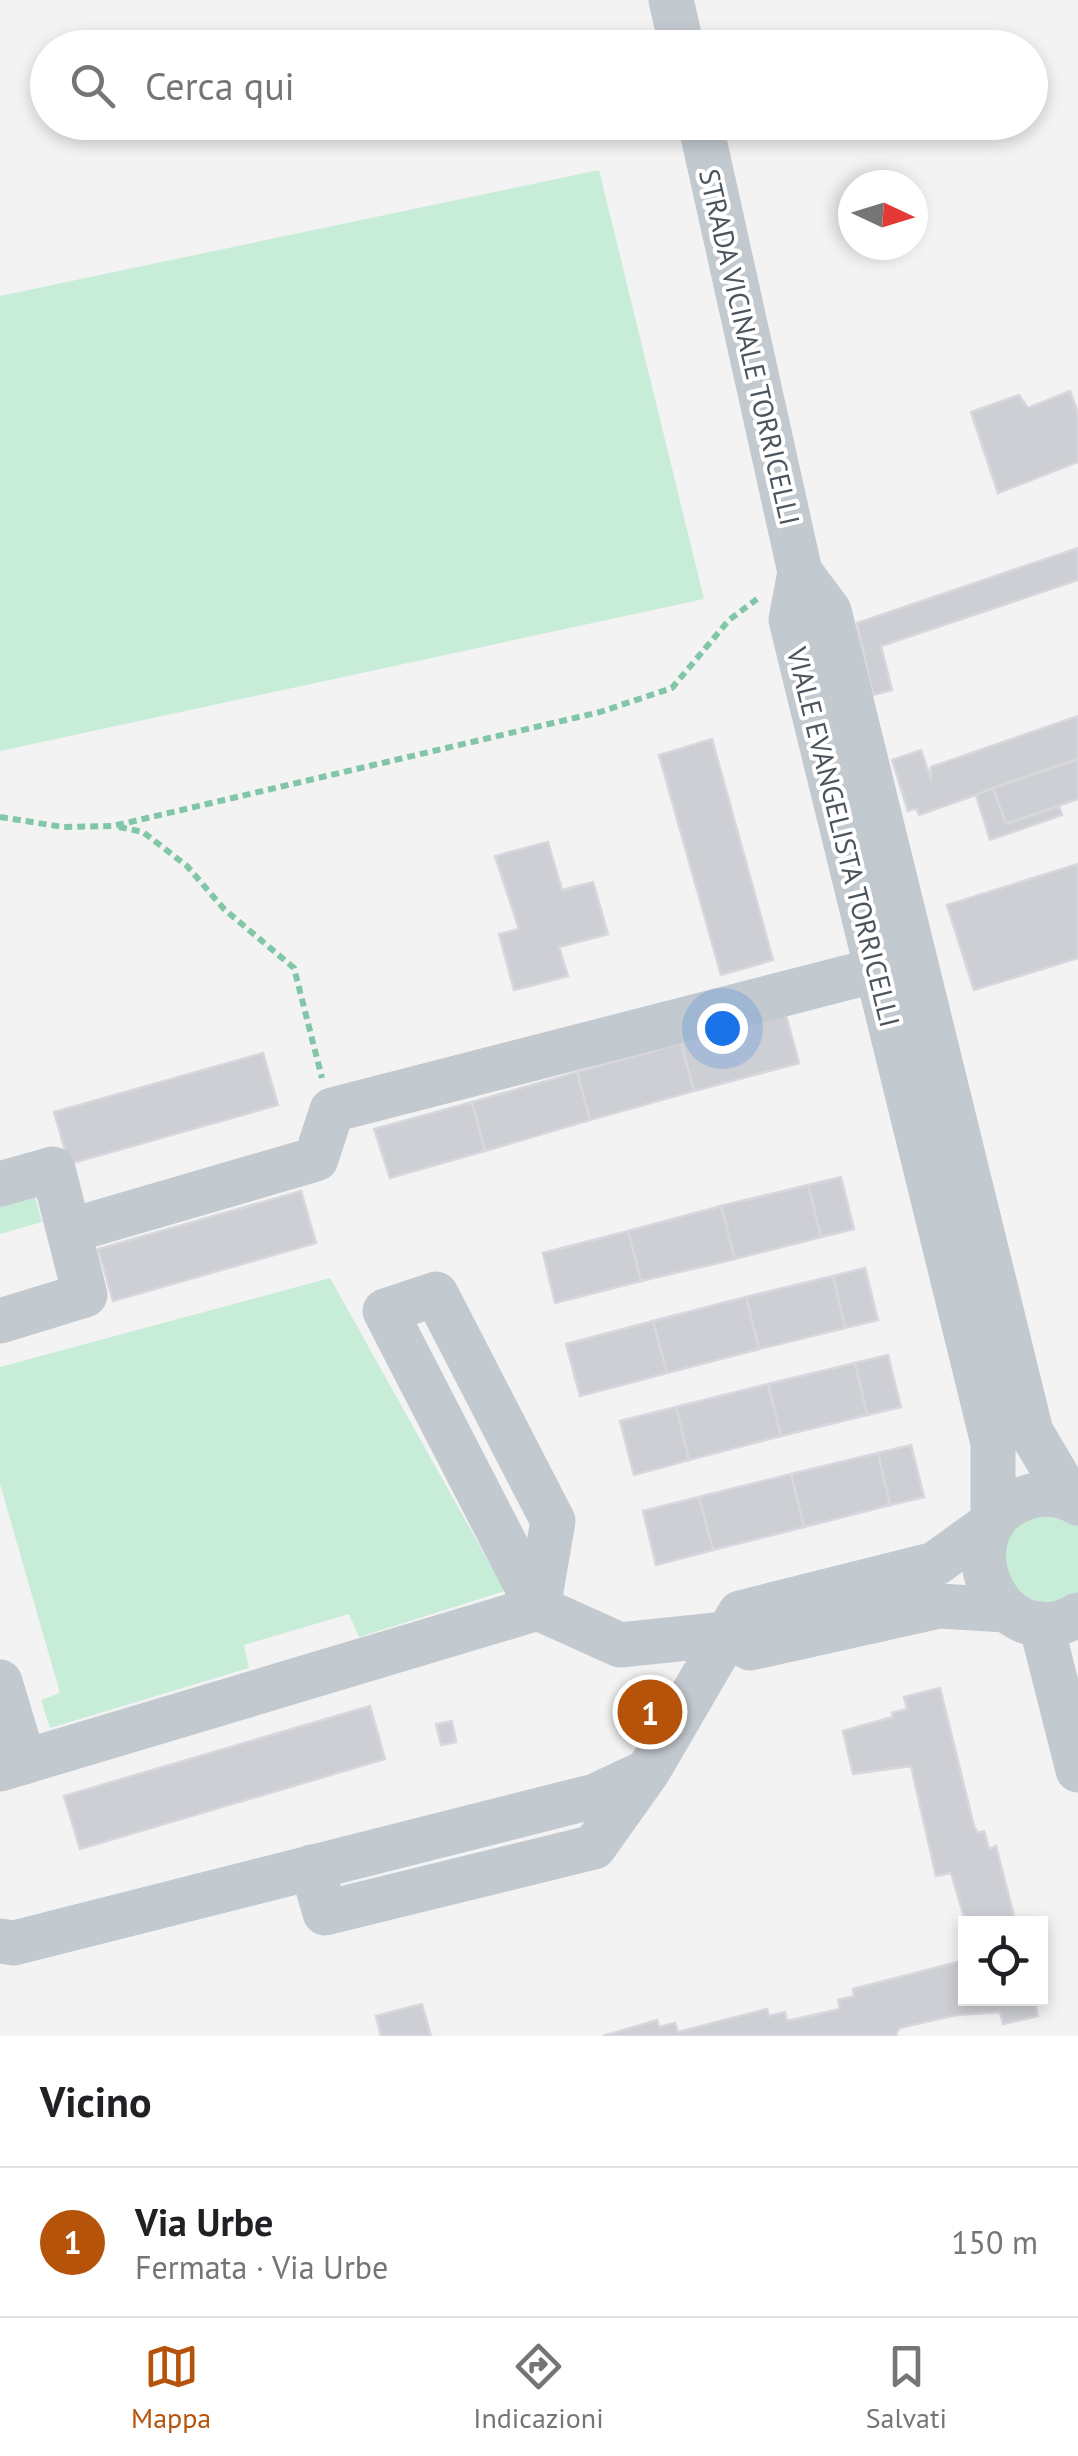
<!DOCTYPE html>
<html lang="it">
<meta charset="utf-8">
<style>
body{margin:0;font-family:"PT Sans",sans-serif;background:#f2f2f2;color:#202124}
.controls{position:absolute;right:30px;bottom:30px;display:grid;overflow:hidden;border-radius:0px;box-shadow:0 5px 15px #0003}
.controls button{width:90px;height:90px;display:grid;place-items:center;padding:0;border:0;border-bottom:2px solid #e0e0e0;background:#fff;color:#202124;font:50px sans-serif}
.compass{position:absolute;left:838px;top:170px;width:90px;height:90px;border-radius:50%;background:#fff;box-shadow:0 5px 15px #0003;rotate:94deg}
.you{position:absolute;left:722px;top:1028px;width:35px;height:35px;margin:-25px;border:8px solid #fff;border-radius:50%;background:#1a73e8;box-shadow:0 0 0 15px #1a73e833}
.badge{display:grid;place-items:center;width:65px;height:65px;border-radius:50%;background:#b45309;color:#fff;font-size:32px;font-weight:700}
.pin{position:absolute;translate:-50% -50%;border:5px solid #fff;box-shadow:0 2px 10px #0006}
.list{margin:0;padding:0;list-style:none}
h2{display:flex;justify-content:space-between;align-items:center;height:130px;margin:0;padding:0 40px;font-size:42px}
h2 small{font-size:32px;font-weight:400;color:#757577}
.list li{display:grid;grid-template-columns:65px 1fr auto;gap:30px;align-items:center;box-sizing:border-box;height:150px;padding:0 40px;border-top:2px solid #e0e0e0}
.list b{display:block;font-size:38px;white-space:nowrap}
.list p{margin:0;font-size:32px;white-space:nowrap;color:#757577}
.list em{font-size:32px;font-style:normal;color:#757577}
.icon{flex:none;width:55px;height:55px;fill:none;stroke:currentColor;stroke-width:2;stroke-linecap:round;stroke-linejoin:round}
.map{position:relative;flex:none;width:1078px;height:2036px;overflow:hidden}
.search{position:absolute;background:#fff;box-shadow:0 5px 15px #0003;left:30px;right:30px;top:30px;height:110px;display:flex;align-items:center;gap:25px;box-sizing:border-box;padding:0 35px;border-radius:55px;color:#757577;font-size:38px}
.sheet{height:280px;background:#fff}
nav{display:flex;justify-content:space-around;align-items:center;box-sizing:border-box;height:140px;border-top:2px solid #e0e0e0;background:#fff;font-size:28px;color:#757577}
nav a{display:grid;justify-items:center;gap:5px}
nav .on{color:#b45309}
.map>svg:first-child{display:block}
.green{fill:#c7ecd7}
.building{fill:#cdcfd4;stroke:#d7d8dd;stroke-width:2.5}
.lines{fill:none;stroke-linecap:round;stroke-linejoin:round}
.path{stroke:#82c6a8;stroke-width:6;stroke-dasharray:8 5;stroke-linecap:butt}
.minor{stroke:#c2c9cf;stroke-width:45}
.labels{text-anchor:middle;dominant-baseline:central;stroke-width:8;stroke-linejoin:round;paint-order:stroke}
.street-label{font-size:28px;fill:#4c555e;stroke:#fff}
</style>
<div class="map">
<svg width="1078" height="2036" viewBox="0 0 1078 2036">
<rect width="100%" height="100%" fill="#f4f3f3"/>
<!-- green -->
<g class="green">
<path d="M599,170l105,429 -704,152v-455z"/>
<path d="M34,1192l8,30 -42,12v-33z"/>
<path d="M330,1278l175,313 -146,46 -10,-23 -105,31 5,23 -199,60 -9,-28 19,-7 -60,-209v-117z"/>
<path d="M1078,1506v106l-62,-2 -24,-73 10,-17z"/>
</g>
<!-- building -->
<g class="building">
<path d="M1070,391l8,22v49l-80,31 -27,-81 48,-17 9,13z"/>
<path d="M1078,548v32l-197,66 11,44 -19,5 -16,-72z"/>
<path d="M1078,716v43l-159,56 -3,-7 -8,3 -16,-51 29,-10 10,30v-13z"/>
<path d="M712,739l61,221 -52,15 -62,-220z"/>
<path d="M1078,759v40l-72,25 -13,-36z"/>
<path d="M993,788l13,36 53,-18 3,9 -72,25 -14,-45z"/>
<path d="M548,842l14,48 31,-8 15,52 -49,13 9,29 -54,14 -15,-56 20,-5 -24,-73z"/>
<path d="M1078,864v94l-104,32 -27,-85z"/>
<path d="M786,1015l13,48 -105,28 -13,-48z"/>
<path d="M681,1043l13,48 -104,29 -13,-48z"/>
<path d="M263,1053l15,52 -209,59 -15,-52z"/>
<path d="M577,1072l13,48 -105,31 -13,-49z"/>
<path d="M472,1102l13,49 -95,27 -16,-49z"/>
<path d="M841,1177l13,52 -33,8 -13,-52z"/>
<path d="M808,1185l13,52 -86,22 -14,-53z"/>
<path d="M301,1191l15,52 -203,58 -15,-52z"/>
<path d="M721,1206l14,53 -94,22 -13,-50z"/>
<path d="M628,1231l13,50 -86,22 -12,-50z"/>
<path d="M865,1268l13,52 -33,8 -12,-52z"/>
<path d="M833,1276l12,52 -86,21 -13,-52z"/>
<path d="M746,1297l13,52 -92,24 -14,-52z"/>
<path d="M653,1321l14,52 -87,23 -14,-52z"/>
<path d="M888,1355l13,52 -34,8 -12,-52z"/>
<path d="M855,1363l12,52 -86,21 -13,-52z"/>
<path d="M768,1384l13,52 -92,24 -13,-53z"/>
<path d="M676,1407l13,53 -55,15 -14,-54z"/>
<path d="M911,1445l13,52 -34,8 -12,-52z"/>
<path d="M878,1453l12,52 -86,22 -13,-53z"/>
<path d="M791,1474l13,53 -91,23 -14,-53z"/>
<path d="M699,1497l14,53 -57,15 -13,-54z"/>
<path d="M940,1688l34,138 4,7 6,-2 5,18 7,-3 20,78h-50l-15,-51 -15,3 -25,-110 -58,8 -10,-43 50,-14 -1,-4 15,-4 -3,-12z"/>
<path d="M370,1706l15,53 -305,90 -16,-53z"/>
<path d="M452,1721l4,21 -15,3 -5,-21z"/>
<path d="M962,1961h4v37h68l4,18 -35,8 -3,-12 -43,3 -58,13 -3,8h-293l54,-16 2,7 16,-4 3,9 89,-23 2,7 16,-4 2,9 53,-12 -2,-9 16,-4 -1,-7z"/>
<path d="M422,2004l9,32h-50l-5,-20z"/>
</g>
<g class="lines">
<!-- path -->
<g class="path">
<path d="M0,817l63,10 50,-1 487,-114 72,-24 57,-68 28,-21"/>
<path d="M119,827l24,5 44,34 37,43 70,59 28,110"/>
</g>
<!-- minor -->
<g class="minor">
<path d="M671,0l11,48"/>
<path d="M700,122l100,450 -9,48 202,823v79"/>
<path d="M800,572l29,39 202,821 39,66"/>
<path d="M0,1184l53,-15 32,126 -85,26"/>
<path d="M69,1231l247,-72 16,-49 572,-147"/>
<path d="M436,1294l117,227 -15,87 -153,-297z"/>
<path d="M1078,1503c-16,-10 -36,-11 -53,-5 -83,28 -29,164 53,117"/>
<path d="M1041,1624l37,146"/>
<path d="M0,1682l24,80"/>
<path d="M0,1769l538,-161 82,37 106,-11 24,14 189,-42 67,4"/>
<path d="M312,1867l13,46 269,-66 54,-76 92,-158 195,-49 58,-42"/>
<path d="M0,1941l14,2 581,-147 51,-24"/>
</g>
</g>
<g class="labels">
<!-- street labels -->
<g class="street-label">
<text transform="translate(750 347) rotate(77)">STRADA VICINALE TORRICELLI</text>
<text transform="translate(844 837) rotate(76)">VIALE EVANGELISTA TORRICELLI</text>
</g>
</g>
</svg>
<div class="controls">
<button><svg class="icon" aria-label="locate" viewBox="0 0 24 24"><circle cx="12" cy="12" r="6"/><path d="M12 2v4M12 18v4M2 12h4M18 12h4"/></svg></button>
</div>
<svg class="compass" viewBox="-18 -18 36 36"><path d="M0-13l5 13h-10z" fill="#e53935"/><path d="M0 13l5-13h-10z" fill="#757577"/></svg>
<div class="you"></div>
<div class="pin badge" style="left:650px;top:1712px">1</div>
<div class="search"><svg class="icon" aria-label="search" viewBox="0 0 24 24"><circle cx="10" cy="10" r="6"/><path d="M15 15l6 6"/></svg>Cerca qui</div>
</div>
<section class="sheet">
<h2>Vicino<small></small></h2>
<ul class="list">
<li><span class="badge">1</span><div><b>Via Urbe</b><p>Fermata · Via Urbe</p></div><em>150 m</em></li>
</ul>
</section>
<nav>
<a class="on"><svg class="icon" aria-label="map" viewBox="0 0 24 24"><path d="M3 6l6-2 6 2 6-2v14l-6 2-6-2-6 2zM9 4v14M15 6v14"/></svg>Mappa</a>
<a><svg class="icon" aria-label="directions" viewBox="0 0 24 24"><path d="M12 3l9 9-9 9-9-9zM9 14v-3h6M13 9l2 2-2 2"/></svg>Indicazioni</a>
<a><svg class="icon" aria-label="saved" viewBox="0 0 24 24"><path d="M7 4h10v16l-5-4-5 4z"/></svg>Salvati</a>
</nav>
